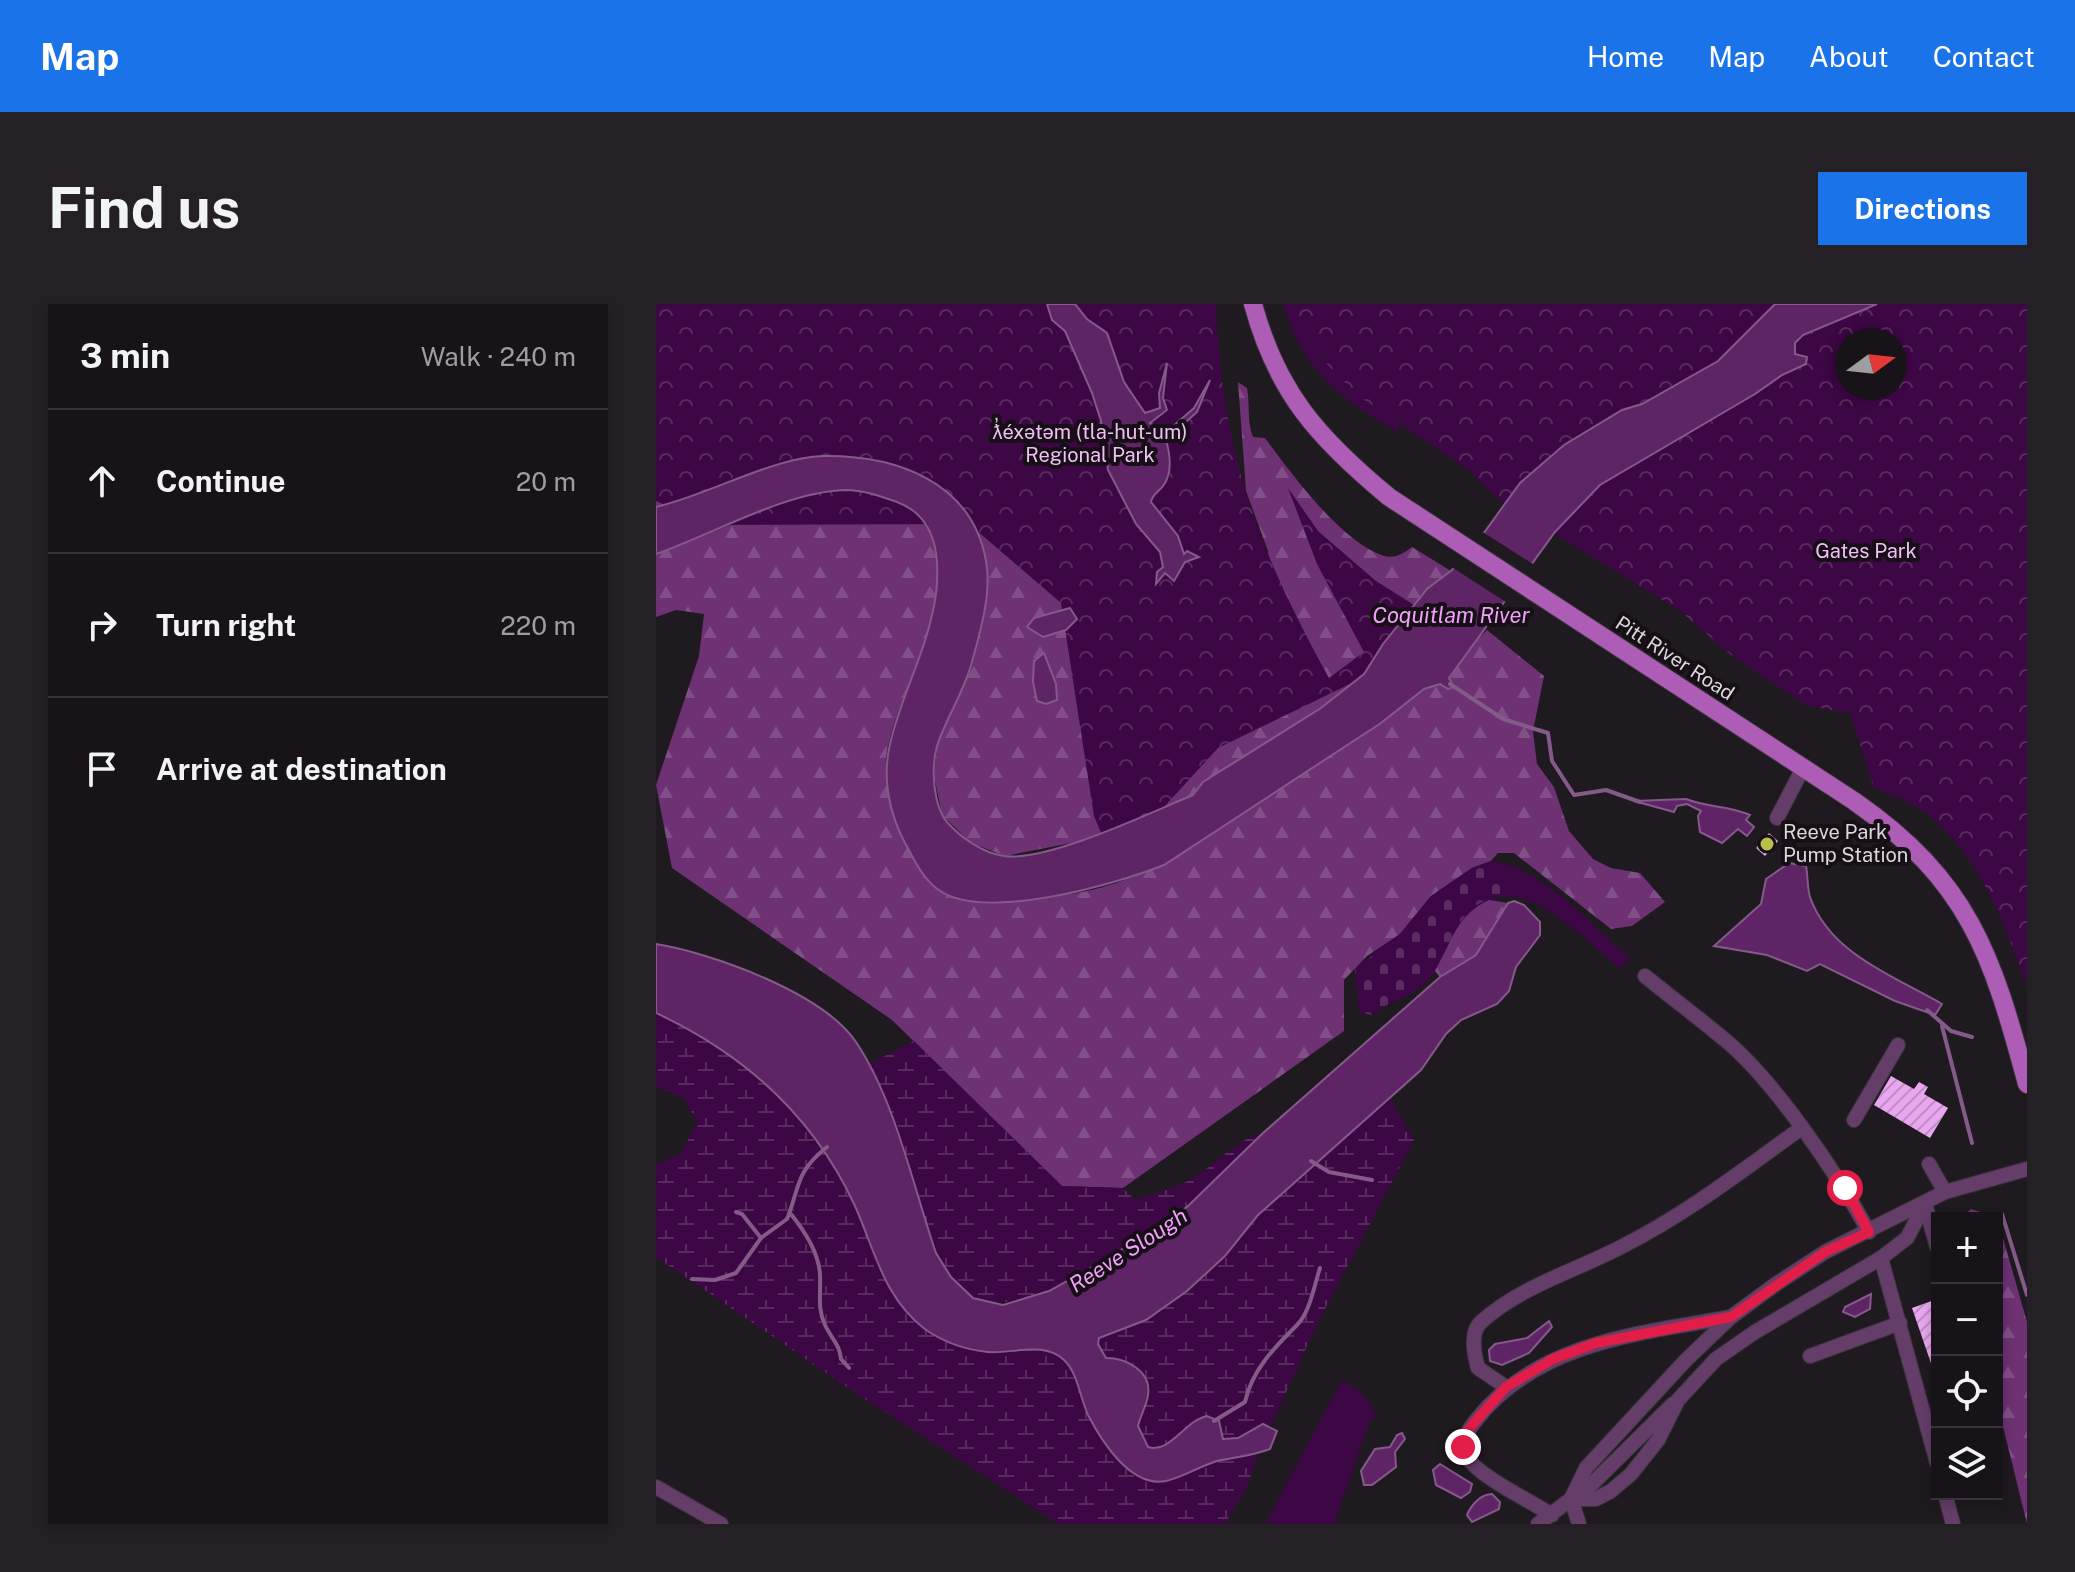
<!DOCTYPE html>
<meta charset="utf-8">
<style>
body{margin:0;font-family:"Public Sans",sans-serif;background:#242025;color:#f1f3f6}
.controls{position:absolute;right:24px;bottom:24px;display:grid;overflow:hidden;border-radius:0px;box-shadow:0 4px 12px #0003}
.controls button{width:72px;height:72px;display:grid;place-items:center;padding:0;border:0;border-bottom:2px solid #363237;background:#171318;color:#f1f3f6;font:40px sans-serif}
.compass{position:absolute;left:1179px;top:24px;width:72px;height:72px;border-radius:50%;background:#171318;box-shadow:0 4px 12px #0003;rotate:75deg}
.stop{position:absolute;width:24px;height:24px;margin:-18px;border:6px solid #e11d48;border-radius:50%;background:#fff}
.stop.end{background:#e11d48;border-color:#fff;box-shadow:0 2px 8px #0008}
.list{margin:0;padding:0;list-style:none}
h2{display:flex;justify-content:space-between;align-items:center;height:104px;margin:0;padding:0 32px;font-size:34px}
h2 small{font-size:26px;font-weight:400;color:#9e9ea2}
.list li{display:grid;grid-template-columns:52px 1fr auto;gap:24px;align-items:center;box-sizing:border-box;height:144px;padding:0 32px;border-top:2px solid #363237}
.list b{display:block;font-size:30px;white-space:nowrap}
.list em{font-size:26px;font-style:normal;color:#9e9ea2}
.icon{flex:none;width:44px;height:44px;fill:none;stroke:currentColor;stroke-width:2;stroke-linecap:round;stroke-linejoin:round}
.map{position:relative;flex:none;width:1371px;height:1220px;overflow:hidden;border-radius:0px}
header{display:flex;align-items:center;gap:48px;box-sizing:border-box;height:112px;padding:0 40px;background:#1a73e8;color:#fff}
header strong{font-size:38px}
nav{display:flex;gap:44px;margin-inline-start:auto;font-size:28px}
.intro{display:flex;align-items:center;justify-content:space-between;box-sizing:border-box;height:192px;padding:0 48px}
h1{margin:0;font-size:56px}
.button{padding:20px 36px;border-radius:0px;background:#1a73e8;color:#fff;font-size:28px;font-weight:700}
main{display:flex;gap:48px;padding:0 48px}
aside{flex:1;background:#171318;border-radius:0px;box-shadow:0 4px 12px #0003}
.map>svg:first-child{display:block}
.green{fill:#3d0644}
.forest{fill:url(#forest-firs)}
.wetland{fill:url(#wetland-marsh)}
.cemetery{fill:url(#cemetery-stones)}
.park{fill:url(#park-crowns);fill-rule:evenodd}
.water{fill:#5f2466;stroke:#845a89;stroke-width:2}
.pier{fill:#1f1920}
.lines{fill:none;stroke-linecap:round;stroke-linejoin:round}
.stream{stroke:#845a89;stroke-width:4}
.building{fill:url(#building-hatch)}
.minor-casing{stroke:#39343a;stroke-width:16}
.major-casing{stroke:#39343a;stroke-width:20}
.minor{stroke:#643e69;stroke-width:14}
.major{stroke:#ae5db7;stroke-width:18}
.route{stroke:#e11d48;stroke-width:10}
.poi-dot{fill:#b8c147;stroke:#161016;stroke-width:3}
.labels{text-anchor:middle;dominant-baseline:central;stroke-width:8;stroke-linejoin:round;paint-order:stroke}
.park-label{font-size:20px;fill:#f1bff6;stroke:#161016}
.street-label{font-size:20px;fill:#dbd7dc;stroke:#161016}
.poi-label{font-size:20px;fill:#dbd7dc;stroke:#161016;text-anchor:start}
.water-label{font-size:22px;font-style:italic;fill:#f39ffc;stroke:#161016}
</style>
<header>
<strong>Map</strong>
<nav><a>Home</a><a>Map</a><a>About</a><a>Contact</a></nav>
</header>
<div class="intro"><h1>Find us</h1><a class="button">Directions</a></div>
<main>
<aside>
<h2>3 min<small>Walk · 240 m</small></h2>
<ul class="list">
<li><svg class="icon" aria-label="ahead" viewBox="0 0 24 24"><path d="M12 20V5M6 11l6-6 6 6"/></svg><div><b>Continue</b></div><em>20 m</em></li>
<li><svg class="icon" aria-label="right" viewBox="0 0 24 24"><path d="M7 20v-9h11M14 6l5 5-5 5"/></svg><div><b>Turn right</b></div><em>220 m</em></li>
<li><svg class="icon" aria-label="arrive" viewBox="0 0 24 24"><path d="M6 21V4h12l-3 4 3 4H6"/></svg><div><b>Arrive at destination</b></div></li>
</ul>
</aside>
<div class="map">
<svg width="1371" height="1220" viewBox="0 0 1371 1220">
<defs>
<pattern id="forest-firs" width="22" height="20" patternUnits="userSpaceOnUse" patternTransform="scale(2)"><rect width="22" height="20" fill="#6d3174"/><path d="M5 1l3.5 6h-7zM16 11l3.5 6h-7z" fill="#814e87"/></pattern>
<pattern id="wetland-marsh" width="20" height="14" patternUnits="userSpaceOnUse" patternTransform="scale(2)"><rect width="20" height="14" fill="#3d0644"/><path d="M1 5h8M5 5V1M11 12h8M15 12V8" fill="none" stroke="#582a5e"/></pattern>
<pattern id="cemetery-stones" width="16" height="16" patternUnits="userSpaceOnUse" patternTransform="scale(2)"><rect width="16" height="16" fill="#3d0644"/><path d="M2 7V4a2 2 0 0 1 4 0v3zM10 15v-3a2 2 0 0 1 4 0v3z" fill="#582a5e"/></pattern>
<pattern id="park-crowns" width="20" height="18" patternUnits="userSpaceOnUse" patternTransform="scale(2)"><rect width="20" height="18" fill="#3d0644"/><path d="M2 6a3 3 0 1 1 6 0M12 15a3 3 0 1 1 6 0" fill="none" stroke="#582a5e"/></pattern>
<pattern id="building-hatch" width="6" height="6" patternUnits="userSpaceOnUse" patternTransform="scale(2)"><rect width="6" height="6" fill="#eaa7f1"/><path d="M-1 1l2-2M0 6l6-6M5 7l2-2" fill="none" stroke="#c08dc5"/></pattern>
</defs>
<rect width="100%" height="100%" fill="#1f1920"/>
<!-- green -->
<g class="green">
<path d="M627,0h124l7,45 -16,83c-57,-32 -96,-63 -115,-128z"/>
<path d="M835,557c52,6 99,64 138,96l-8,12c-51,-40 -112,-117 -166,-38 -12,18 -16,43 -35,57 -15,12 -34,14 -48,27l-12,-2 -5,-44 117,-101z"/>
<path d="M686,1076l23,16 11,18 -7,9 -35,101h-69z"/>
</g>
<!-- forest -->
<g class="forest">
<path d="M0,42l613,230 -1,-25 -22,-60 -8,-109 9,6c3,15 0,35 6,49l12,1c26,35 76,104 119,118 11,3 20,-3 28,-9l39,24 -32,28 -55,75 -43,34 -118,74 -10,13 -111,46 -77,15 -34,-13 -29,-28 -8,-39 3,-31 35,-80 15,-77 -1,-27 -17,-40 -285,-21 -28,7z"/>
<path d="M141,195l121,15c61,67 -27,178 -32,248 -2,36 14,72 31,104 16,29 44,26 73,29 120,13 185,-35 277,-100 32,-22 66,-41 98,-62 23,-15 47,-44 75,-49l8,5c1,-22 23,-44 39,-59l57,46 -11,55 4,33 17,23 15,44 24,28 18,9 29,5 25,29 -33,24 -21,3 -97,-76h-16l-7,8 -19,7 -41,28 -31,38 -33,22 -23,24v51l-221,157 -61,-2 -170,-166 -220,-152 -16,-83 43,-129 5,-42 -28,-4 -20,7v-63z"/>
<path d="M833,596l19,3 -32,52 -36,22 -5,-6c13,-27 25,-59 54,-71z"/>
<path d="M1315,905l26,8 30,105v202l-30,-122v-184h-36z"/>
</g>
<!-- wetland -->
<g class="wetland">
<path d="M0,709c89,41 158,105 200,195 20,43 30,88 68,119 21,18 52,26 79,25 21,0 41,-7 59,7 13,10 16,32 24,48 15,27 39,81 79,74 17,-3 33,-15 51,-19 13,-4 28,-5 42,-8l-12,35 -21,35h-166l-202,-130 -201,-137v-92l25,-12 16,-30 -12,-24 -29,-13z"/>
<path d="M258,737l148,145 61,2 12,12c16,-6 33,-9 49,-17 26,-12 54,-46 79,-50 -25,24 -49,51 -75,73 -38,31 -165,115 -212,93 -18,-9 -30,-31 -40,-46l-57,-168 -10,-21z"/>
<path d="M734,794l24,42 -99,188 -44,98 -8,-2 -32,16 -11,-5v-9l-13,-10c-23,5 -37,38 -59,31l-10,-21 11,-32 -33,-36h-10l-8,-14 1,-6 30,-10 96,-72 33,-41z"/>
</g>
<!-- cemetery -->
<path class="cemetery" d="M835,557l18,33c-11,3 -27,6 -36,14 -24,21 -28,58 -52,79 -14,12 -35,15 -49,28l-12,-2 -5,-44 45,-35 31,-38 41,-28z"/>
<!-- park -->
<g class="park">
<path d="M0,0h560c6,151 41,243 113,374l35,-26 -47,-88 -29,-76 30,43 58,50 81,51 -239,116 -88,96 -26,-4 -10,-24 -33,-213 -92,-79 -259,1 -54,-24z"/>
<path d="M637,0h734v682c-20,-57 -46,-126 -93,-166 -17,-16 -39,-24 -60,-32l-24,-75 -42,-7 -77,-51 -51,-44 -183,-113 -32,-31 -107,-71 -36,-37zM1191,36h48v48h-48z"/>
</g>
<!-- water -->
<g class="water">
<path d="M391,0h28l12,15 20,14 17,49 21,31 15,-5 -1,-15 8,-30 -4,35 4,12 -17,13 13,12 31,-27 16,-28 -13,32 -31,28c4,14 7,33 -3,46 -5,7 -10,7 -12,16l27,34 6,18 3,-3 12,6 -14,5 -11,19 -9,-8 -9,11 1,-12 6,-5 -3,-15 -24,-28 -28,-54 -7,-49 -9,-28 -27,-62 -13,-11z"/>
<path d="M1119,0h102l-74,31 -8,8v11l12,3 -1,7 -24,11 -27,19 -155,91 -45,47 -106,146 5,9 -6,2 -8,-5 -16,5 -43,34 -217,142c-48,19 -184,59 -228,23 -15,-12 -22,-29 -31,-45 -16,-30 -23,-65 -15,-99 12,-52 38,-94 46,-150 4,-37 1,-77 -39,-92 -17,-6 -34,-12 -52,-12 -60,2 -132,44 -189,64v-47c52,-12 118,-50 167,-51 72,-1 149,25 163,105 6,32 -6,71 -14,101 -8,30 -26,56 -35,84 -6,22 -4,59 10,76 14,16 36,31 57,34 44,6 145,-43 189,-61l10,-13 118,-74 43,-34 19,-30 44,-55 25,-19 26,-29 42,-58 44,-38 58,-35 20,-6 76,-43z"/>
<path d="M414,304l7,11 -11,11 -23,7 -16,-10 7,-9z"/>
<path d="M388,349l12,31 1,16 -11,4 -9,-3 -4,-19 1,-21z"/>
<path d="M1030,495c23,9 42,6 64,16l-4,5 8,7 -7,9 -9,-7 -16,14 -22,-11 -2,-16 3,-5 -14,-7 -10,2 -3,6 -40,-11z"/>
<path d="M1133,559l17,3c2,9 1,22 4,31 20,57 84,79 132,107l-7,11 -40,-14 -75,-37 -13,7 -40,-16 -53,-9 47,-42 5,-25z"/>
<path d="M858,597l10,4 16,17v13l-24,32 -7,24 -12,13 -36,16 -15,14 -25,36 -163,145 -33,41 -38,35 -41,29 -47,18 -1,6 8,14c20,0 46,13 42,37 -1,10 -8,21 -10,31l10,21c22,7 36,-26 59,-31l12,5 4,18 15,-1 25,-14 14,7 -7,18c-18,7 -35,8 -53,12 -17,5 -33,16 -51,20 -35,7 -64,-39 -78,-66 -8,-17 -10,-42 -24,-55 -20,-19 -51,-6 -76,-8 -21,-2 -44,-10 -62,-22 -42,-31 -51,-79 -71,-124 -41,-89 -111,-152 -199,-193v-69c56,9 167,49 200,98 39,58 57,144 80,211l15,24 22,21 30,7 46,-14 61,-34 77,-50 76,-74 177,-156 36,-22 32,-52z"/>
<path d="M1215,990l-1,15 -15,8 -12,-5 2,-5z"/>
<path d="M893,1017l3,6 -23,26 -27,12 -12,-4 -1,-11 6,-6 32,-6z"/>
<path d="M746,1129l3,6 -10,13 1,15 -24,18h-8l-3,-14 14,-22 15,-2 7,-12z"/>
<path d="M784,1160l32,20 -2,8 -9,6 -25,-13 -3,-15z"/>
<path d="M836,1190l8,8 -1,7 -27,13 -5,-7c4,-10 14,-21 25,-21z"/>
</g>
<!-- pier -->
<path class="pier" d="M825,227l55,35 -27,38 -59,-38z"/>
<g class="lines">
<!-- stream -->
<g class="stream">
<path d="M794,380l53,35 45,14 4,28 22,34 32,-5 34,12"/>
<path d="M1271,706l24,21 21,6"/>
<path d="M1286,722l30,117"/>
<path d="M655,857l18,11 43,8"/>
<path d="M80,908l6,2 19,24"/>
<path d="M134,909c14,17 29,40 30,62 1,18 -3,33 5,50 6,13 15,20 16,34l8,9"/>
<path d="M1346,910l25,81"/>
<path d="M36,975l23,1 21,-7 25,-35 26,-19c13,-32 8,-47 40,-72"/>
<path d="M558,1117l31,-19c7,-32 29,-54 51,-76 14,-13 18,-40 24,-58"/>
</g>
</g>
<!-- building -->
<g class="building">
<path d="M1113,529l9,8 -13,15 -9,-8z"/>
<path d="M1235,772l23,13 5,-7 9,5 -4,7 24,14 -18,30 -56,-33z"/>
<path d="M1281,995v75l-2,1 -23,-67z"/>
</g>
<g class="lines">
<!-- minor casing -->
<g class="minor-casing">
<g id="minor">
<path d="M1121,514l26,-50"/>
<path d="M989,672c28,23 58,45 86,69 48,43 107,130 138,187"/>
<path d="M1198,816l44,-75"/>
<path d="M1273,860l16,28"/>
<path d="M1269,900l12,43"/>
<path d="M1225,954l56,205"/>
<path d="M1154,1052l90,-33"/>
<path d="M850,1083l-28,-19c-4,-14 -8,-36 3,-46 40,-36 94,-51 140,-75 64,-32 122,-77 179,-118"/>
<path d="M0,1183l65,37"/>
<path d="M1289,1190l8,30"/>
<path d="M915,1195h25l15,-8 20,-17 27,-34 20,-40 38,-41 39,-27 126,-74 26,-20 18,-34"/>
<path d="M915,1195l8,25"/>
<path d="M916,1195l17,-12 84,-83"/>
<path d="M896,1211c-21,-14 -73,-38 -85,-58 -8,-15 1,-27 10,-38 61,-77 164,-86 254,-102"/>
<path d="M882,1220l33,-25 15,-31 100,-108 45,-43 45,-33 49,-32 120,-60 82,-23"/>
</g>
</g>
<!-- major casing -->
<g class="major-casing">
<path id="major" d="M597,0c24,89 66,135 136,193l465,304c115,80 138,153 173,283"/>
</g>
<!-- minor -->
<use href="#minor" class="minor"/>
<!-- major -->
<use href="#major" class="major"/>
</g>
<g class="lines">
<!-- route -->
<path class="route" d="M807,1143l3,-15 40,-45 47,-28 43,-16 135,-26 94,-65 44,-20 -24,-44"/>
</g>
<!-- markers -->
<circle class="poi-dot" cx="1111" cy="540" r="8"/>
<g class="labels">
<!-- park labels -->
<g class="park-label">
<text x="434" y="128">ƛ̓éxətəm (tla-hut-um)<tspan x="434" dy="23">Regional Park</tspan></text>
<text x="1210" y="247">Gates Park</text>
</g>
<!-- street labels -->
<g class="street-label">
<text transform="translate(1019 354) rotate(33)">Pitt River Road</text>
</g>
<!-- poi labels -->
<g class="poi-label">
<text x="1127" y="528">Reeve Park<tspan x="1127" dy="23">Pump Station</tspan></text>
</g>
<!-- water labels -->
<g class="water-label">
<text x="795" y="311">Coquitlam River</text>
<text transform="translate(472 946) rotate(-33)">Reeve Slough</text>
</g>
</g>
</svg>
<div class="controls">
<button>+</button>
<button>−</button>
<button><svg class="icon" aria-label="locate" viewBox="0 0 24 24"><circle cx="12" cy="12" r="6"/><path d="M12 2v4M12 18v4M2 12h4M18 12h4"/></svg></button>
<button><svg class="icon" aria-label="layers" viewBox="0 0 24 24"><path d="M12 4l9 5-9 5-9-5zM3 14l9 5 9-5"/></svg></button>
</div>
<svg class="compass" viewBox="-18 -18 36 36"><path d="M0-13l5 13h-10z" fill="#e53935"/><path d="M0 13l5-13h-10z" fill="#9e9ea2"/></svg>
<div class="stop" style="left:1189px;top:884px"></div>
<div class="stop end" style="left:807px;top:1143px"></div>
</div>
</main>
